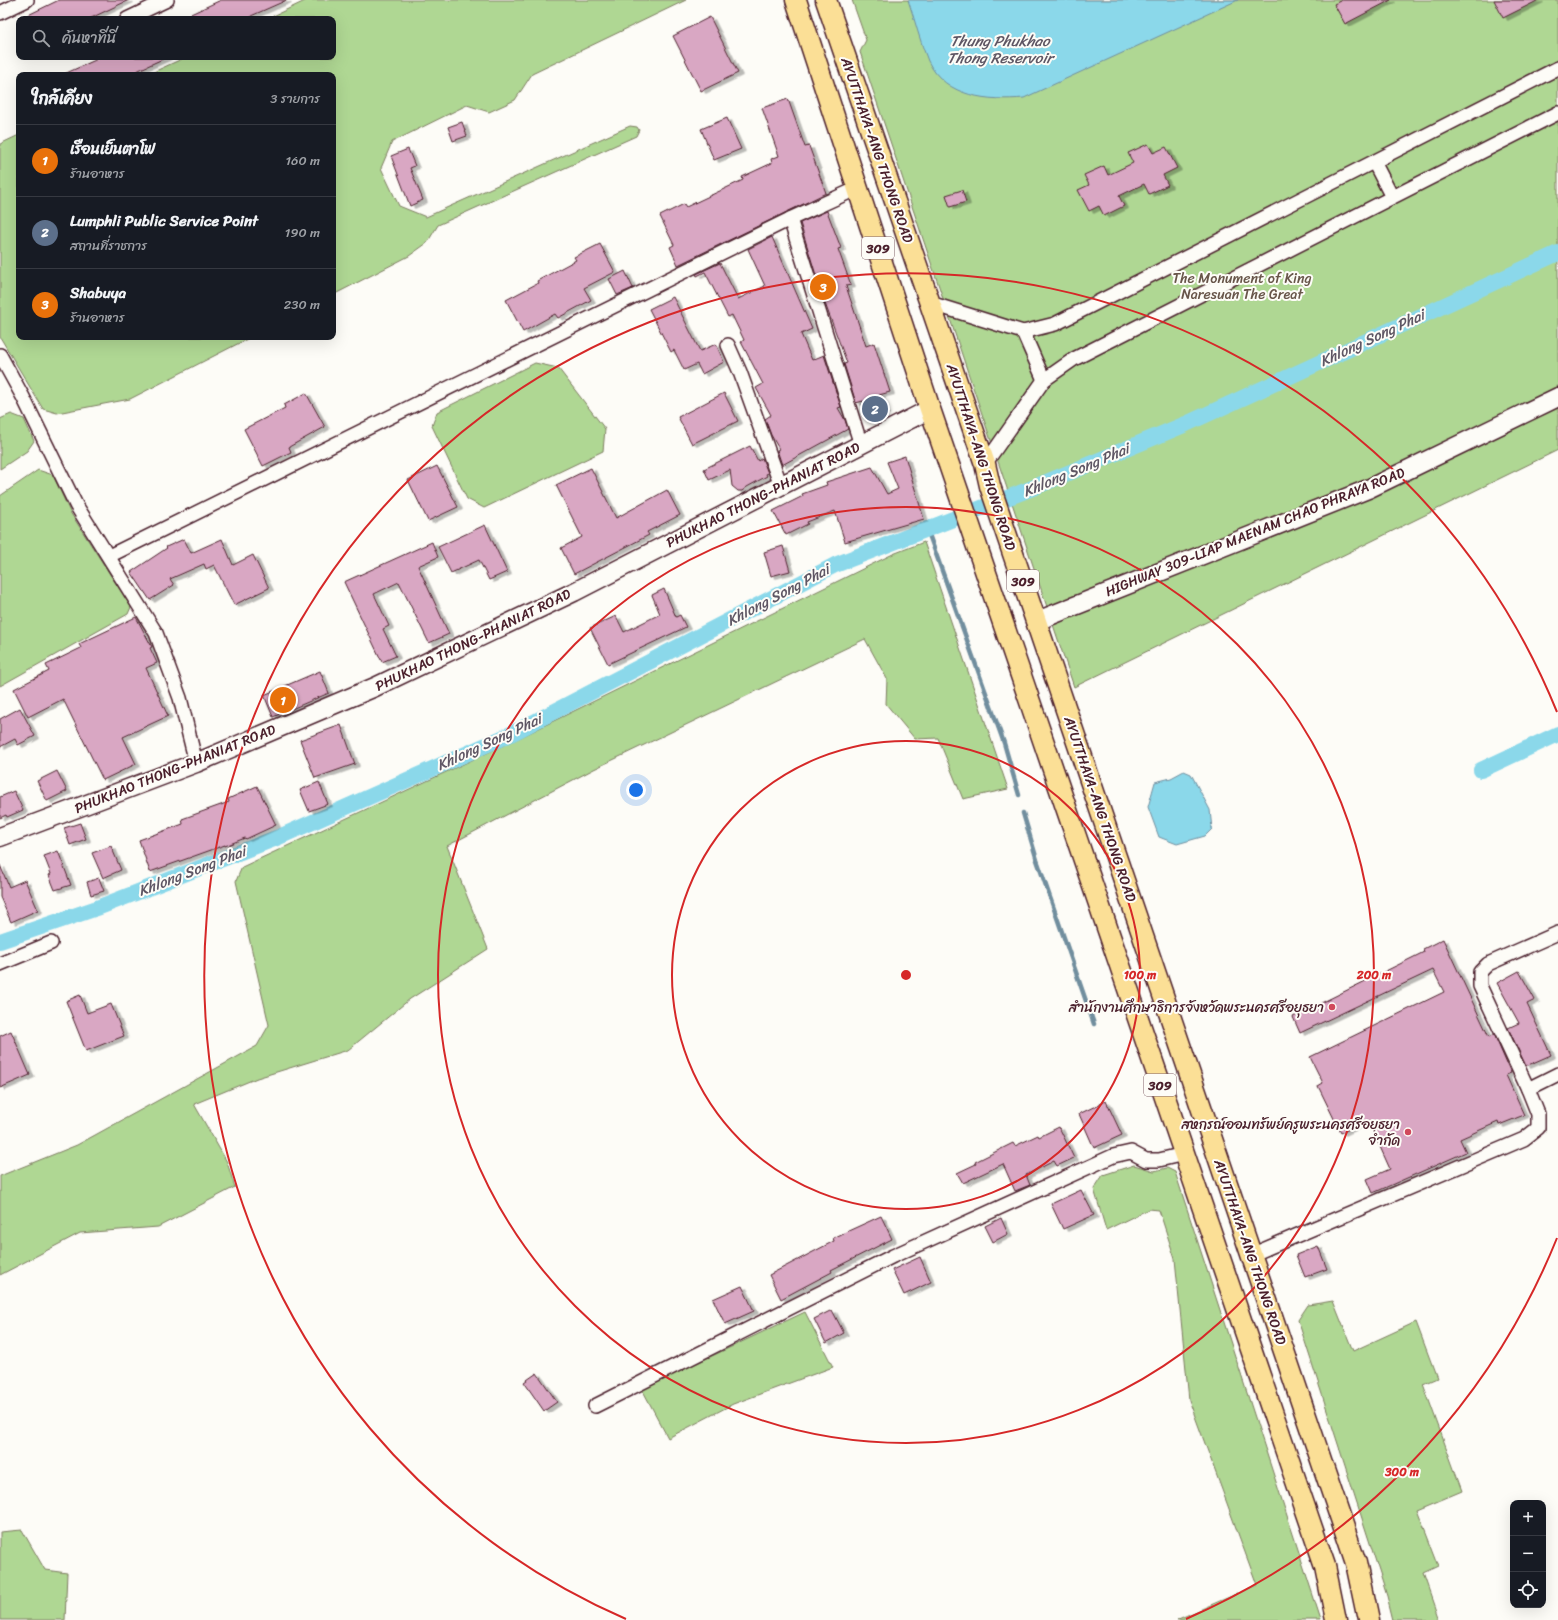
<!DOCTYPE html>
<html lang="th">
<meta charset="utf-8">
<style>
body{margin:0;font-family:Sriracha,"Playpen Sans Thai",sans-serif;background:#20242c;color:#f1f3f6}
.controls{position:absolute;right:12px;bottom:12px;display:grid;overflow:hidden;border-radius:8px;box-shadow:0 4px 16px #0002}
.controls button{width:36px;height:36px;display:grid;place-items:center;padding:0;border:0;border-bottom:1px solid #363941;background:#171b24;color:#f1f3f6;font:20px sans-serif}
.you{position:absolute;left:636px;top:790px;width:14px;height:14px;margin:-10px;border:3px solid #fff;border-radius:50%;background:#1a73e8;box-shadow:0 0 0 6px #1a73e833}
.badge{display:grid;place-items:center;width:26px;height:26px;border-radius:50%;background:#d1495b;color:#fff;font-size:13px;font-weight:700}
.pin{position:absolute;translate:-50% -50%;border:2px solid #fff;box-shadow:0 1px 4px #0006}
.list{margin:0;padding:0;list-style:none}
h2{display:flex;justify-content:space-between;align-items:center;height:52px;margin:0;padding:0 16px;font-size:17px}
h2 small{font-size:13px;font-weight:400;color:#9ea1a6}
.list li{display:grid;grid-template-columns:26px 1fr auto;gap:12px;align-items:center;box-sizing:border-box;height:72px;padding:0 16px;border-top:1px solid #363941}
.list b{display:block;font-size:15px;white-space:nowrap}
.list p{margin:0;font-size:13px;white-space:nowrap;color:#9ea1a6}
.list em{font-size:13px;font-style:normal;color:#9ea1a6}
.icon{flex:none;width:22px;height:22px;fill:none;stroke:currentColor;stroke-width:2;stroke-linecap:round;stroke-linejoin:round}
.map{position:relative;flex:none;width:1558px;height:1620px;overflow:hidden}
.search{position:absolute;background:#171b24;box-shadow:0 4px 16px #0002;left:16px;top:16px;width:320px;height:44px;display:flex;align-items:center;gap:10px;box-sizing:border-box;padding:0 14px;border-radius:8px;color:#9ea1a6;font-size:15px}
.panel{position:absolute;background:#171b24;box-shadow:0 4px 16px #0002;left:16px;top:72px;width:320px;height:268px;border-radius:8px}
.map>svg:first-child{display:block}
.green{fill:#afd793;stroke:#7c7b5f}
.water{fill:#8bd8ea;stroke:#718e9e}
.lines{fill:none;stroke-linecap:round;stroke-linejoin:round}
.stream{stroke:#718e9e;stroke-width:4.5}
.canal{stroke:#8bd8ea;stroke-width:16}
.building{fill:#d9a7c3;stroke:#4a1f2b;filter:url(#shadow)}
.street-casing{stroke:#4a1f2b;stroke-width:16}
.secondary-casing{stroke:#4a1f2b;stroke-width:21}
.primary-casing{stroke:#4a1f2b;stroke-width:23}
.street{stroke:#fdfcf7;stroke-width:13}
.secondary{stroke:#fdfcf7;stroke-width:18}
.primary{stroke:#fbdf96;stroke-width:20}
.ring{fill:none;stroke:#d62828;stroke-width:2}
.poi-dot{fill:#d1495b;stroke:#fdfcf7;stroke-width:1.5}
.labels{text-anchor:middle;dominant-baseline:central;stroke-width:4;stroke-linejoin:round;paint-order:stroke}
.shield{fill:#fdfcf7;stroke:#806168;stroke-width:1}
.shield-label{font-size:13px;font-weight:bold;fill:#4a1f2b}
.street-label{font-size:14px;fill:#4a1f2b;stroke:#fdfcf7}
.park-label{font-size:14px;fill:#68564a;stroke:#fdfcf7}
.poi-label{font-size:14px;fill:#4a1f2b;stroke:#fdfcf7;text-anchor:end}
.water-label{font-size:15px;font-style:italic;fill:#5e5664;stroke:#fdfcf7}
.centre{fill:#d62828;stroke:#fdfcf7;stroke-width:2}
.ring-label{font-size:12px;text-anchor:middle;font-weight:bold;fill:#d62828;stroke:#fdfcf7;stroke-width:4;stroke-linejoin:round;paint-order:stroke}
</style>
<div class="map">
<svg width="1558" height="1620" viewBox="0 0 1558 1620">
<defs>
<filter id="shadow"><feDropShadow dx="4.5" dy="2.5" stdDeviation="0" flood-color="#0004"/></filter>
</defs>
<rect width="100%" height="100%" fill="#fdfcf7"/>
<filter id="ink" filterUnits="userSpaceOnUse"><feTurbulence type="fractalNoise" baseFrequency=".025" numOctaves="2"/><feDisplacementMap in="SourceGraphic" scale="8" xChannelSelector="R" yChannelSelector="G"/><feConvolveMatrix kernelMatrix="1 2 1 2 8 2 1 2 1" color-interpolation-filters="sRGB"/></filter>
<g filter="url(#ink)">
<!-- green -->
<g class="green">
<path d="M307,0h379l-154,74 -17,26 -26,12 -22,-7 -75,37 -11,26 18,38 27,11 204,-91 7,1 2,3 -3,6 -198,89 -11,18 -18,13 -76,39v-220h-186l39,-18h147v-38h-66z"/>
<path d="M852,0h706v450l-484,237 -214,-635 6,-12z"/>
<path d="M19,135v202h232l-121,62 -73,14 -14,-4 -43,-72v-193z"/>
<path d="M535,363l23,5 47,61 -2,22 -119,57 -17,-9 -35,-73 5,-14z"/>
<path d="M11,414l13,5 10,22 -7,10 -27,18v-50z"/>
<path d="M38,470l15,5 17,37 61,95 -3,7 -128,72v-190z"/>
<path d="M924,542l84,247 -45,10 -25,-61 -23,1 -29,-35 1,-25 -22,-40 -271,130 -147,77 41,103 -78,50 -62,51 -91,28 -63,26 33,58 8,25 -77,40 -78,6 -80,42v-99l77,-31 180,-99 12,-21 -33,-144 6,-14 273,-127 378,-186z"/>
<path d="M1134,1165l20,6 13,-3 8,4 146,448h-145l81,-35 -68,-185 -14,-141 -16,-49 -10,-1 -43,21 -12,-41 9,-14z"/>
<path d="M1333,1301l20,50 63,-29 21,56 -14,6 39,107 -45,19 22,57 -15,7 16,46h-47l-6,-24 -89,-276 10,-15z"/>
<path d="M805,1312l28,55 -100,37 -65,34 -26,-49z"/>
<path d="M22,1530l23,40 22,3 -2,47h-65v-88z"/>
</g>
<!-- water -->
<g class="water">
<path d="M908,0h330l-214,98c-35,3 -78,0 -96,-37 -8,-19 -13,-41 -20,-61z"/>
<path d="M1184,771l7,3 19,36 2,19 -7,7 -28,8 -18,-7 -11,-30 7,-25 16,-4z"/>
</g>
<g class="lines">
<!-- stream -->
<g class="stream">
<path d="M927,529l77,214 15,52"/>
<path d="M1023,813l14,47 57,164"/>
</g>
<!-- canal -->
<g class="canal">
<path d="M1481,770l77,-36"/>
<path d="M0,941l97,-33 182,-71 232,-103 324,-169 195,-76 156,-65 372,-171"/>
</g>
</g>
<!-- building -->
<g class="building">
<path d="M59,0h70l-40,19h-69z"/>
<path d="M221,0h66l-36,16 2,3h-73z"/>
<path d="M1342,0h49l-46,24 -11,-20z"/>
<path d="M1494,0h45l-36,18z"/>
<path d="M710,17l28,56 -37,18 -28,-55z"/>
<path d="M102,57h65l-39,18h-66z"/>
<path d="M788,99l17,48 4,-1 17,47 -148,72 -8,-18 4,-2 -14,-29 24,-12 2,3 57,-27 -1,-3 30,-14 -1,-4 8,-3 -17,-48z"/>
<path d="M727,118l14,31 -27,11 -13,-31z"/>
<path d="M462,122l5,14 -14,5 -5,-14z"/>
<path d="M1148,144l5,9 13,-6 11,21 -14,7 5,10 -19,9 -5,-10 -25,12 5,10 -20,10 -5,-10 -10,5 -11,-21 11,-5 -5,-10 20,-9 4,9 25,-12 -5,-10z"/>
<path d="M408,149l7,17 -5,2 13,32 -13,6 -19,-50z"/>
<path d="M962,190l4,12 -16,5 -4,-12z"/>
<path d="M827,211l14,37 -3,1 13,36 -5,1 20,60 8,-3 16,49 -11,3 6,16 -16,6 -6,-16 -7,2 -12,-39 3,-1 -24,-65 -23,-75z"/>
<path d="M772,237l40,92 -11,5 11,26 12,-5 17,52 -3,1 7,12 3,9 -66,36 -5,-15 2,-1 -8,-14 -6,-16 6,-4 -15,-27 7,-4 -22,-42 3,-2 -12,-25 -4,2 -23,-45 -8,4 -1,-2 24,-11 18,36 27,-13 -17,-37z"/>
<path d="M600,244l15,28 -31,16 7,12 -33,18 -3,-4 -32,18 -17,-32 32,-17 -1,-2 39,-21 -2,-3z"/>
<path d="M625,271l8,17 -16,7 -8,-16z"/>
<path d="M673,297l27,54 16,-7 8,18 -22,12 -5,-10 -13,6 -10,-20 -3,2 -22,-43z"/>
<path d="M306,393l19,34 -36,20 2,5 -28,14 -19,-37 41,-21 -1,-3z"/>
<path d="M724,393l14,28 -46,23 -14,-27z"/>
<path d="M750,446l8,15 4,-3 6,15 -2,1 1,2 -20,11 -5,4h-4l-6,-5 -2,-16 -21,10 -5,-11z"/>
<path d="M905,456l19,63 -79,23 -10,-31 -28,11 1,2 -22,11 -13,-24 30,-15 -1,-2 25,-9 -1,-3 46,-15 15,27 11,-5 -11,-27z"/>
<path d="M437,466l21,41 -30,14 -20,-41z"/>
<path d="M591,468l25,50 51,-28 13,25 -33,17 2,3 -75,39 -13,-26 21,-11 -26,-52z"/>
<path d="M485,525l22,47 -18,8 -10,-20 -28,13 -13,-26z"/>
<path d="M184,539l7,14 31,-14 11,26 20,-10 16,33 -35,17 -20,-40 -8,4 -2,-5 -34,15 4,6 -24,15 -19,-28 36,-24 -1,-1z"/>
<path d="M432,542l6,15 -20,9 31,68 -20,9 -30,-61 -25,12 15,32 -6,3 13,27 -14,6 -38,-80z"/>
<path d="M783,546l7,25 -19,5 -7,-24z"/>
<path d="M664,589l12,28 4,-2 6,12 -78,37 -18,-36 26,-12 8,16 36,-18 -8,-19z"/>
<path d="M136,617l16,30 -2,1 7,15 -11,5 22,48 -45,21 13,27 -33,16 -40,-81 -35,18 -14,-28 35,-18 -3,-6 35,-17 -2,-4z"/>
<path d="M320,671l9,22 -56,24 -9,-22z"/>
<path d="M20,708l15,28 -17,9 -3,-6 -15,8v-28z"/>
<path d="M341,725l14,39 -40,14 -15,-38z"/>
<path d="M57,771l10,20 -20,10 -10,-20z"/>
<path d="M319,782l9,22 -19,7 -9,-21z"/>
<path d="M257,786l19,39 -30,14 -1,-1 -20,8v-1l-75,27 -11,-32 44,-16 -1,-5 47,-17 -1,-3z"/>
<path d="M14,791l9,19 -16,7 -1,-2 -6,3v-21z"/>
<path d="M80,823l6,16 -16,6 -6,-17z"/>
<path d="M111,846l10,24 -18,8 -11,-25z"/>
<path d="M58,851l13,34 -16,5 -6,-15 2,-1 -7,-18z"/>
<path d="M0,865l9,22 16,-7 13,30 -27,12 -11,-25z"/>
<path d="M99,878l5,13 -13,4 -4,-13z"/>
<path d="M1443,939l46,98 5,-3 17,39 -5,2 18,40 -25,10 -1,-3 -38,17 6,13 -93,41 -6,-14 23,-10 -22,-49 -27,13 -23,-47 5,-3 -13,-26 134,-65 -11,-22 -133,63 -7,-16 131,-65 -1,-3z"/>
<path d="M1519,971l16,29 -8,4 24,51 -25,11 -18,-38 11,-5 -22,-40z"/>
<path d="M80,995l7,18 24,-9 13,32 -38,15 -20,-50z"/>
<path d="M11,1031l19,44 -30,13v-52z"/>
<path d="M1106,1101l16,34 -28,13 -15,-34z"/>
<path d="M1059,1127l15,31 -17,8 -3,-5 -28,14 4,10 -15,6 -12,-27 -40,19 -6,-10 19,-9 -1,-2 38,-19 2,3 23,-11 1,2z"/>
<path d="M1081,1190l13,25 -31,14 -12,-25z"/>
<path d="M881,1216l11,23 -61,31 1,2 -51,27 -12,-24 65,-34 -1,-3z"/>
<path d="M1001,1218l7,16 -15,8 -8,-16z"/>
<path d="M1318,1246l9,23 -22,8 -9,-22z"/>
<path d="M920,1257l11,25 -27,13 -12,-25z"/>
<path d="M742,1286l12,25 -29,13 -12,-25z"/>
<path d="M832,1310l12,23 -18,10 -12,-24z"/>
<path d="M537,1373l20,29 -13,9 -20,-29z"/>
</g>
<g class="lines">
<!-- street casing -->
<g class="street-casing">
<g id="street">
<path d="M0,13l27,-13"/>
<path d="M127,19l40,-19"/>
<path d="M1374,162l18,35"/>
<path d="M790,219l71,226"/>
<path d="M930,303l93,29 32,-8 503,-256"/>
<path d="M1023,332l21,48"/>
<path d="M728,345l12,27 41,114"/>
<path d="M0,355l23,42 53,108 80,128 24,65 16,65"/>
<path d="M985,464l59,-84 30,-21 484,-246"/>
<path d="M109,556l681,-337 68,-31"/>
<path d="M0,964l51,-21"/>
<path d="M1528,1089l30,-15"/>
<path d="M1251,1255l273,-116 14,-11v-14l-10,-25 -48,-103v-14l8,-8 70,-31"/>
<path d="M595,1406l298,-150 220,-100 18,-4 15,8h13l25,-6"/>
</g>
</g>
<!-- secondary casing -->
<g class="secondary-casing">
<g id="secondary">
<path d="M1037,621l331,-132 190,-92"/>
<path d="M0,837l196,-74 179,-76 199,-95 356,-183"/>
</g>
</g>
<!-- primary casing -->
<g class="primary-casing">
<g id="primary">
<path d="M796,0l134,409 395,1157 11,54"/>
<path d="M826,0l159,464 5,22 366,1077 12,57"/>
</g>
</g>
<!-- street -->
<use href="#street" class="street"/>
<!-- secondary -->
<use href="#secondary" class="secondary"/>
<!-- primary -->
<use href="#primary" class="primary"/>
</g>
</g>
<!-- distance rings -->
<g class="ring">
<circle cx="906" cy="975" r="234"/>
<circle cx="906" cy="975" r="468"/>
<path d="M1557 1238A702 702 0 0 1 1186 1619M626 1619A702 702 0 1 1 1557 712"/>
</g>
<!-- markers -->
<g class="poi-dot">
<circle cx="1332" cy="1007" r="4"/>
<circle cx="1408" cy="1132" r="4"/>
</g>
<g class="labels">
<!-- shield labels -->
<g class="shield">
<rect x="862" y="237" width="32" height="22" rx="3"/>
<rect x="1007" y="570" width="32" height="22" rx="3"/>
<rect x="1144" y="1074" width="32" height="22" rx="3"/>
</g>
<g class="shield-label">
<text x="878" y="248">309</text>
<text x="1023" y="581">309</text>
<text x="1160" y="1085">309</text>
</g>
<!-- street labels -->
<g class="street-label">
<text transform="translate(877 150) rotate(71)">AYUTTHAYA-ANG THONG ROAD</text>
<text transform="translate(981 457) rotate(72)">AYUTTHAYA-ANG THONG ROAD</text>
<text transform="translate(763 495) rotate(-27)">PHUKHAO THONG-PHANIAT ROAD</text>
<text transform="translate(1255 532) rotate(-22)">HIGHWAY 309-LIAP MAENAM CHAO PHRAYA ROAD</text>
<text transform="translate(473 640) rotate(-26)">PHUKHAO THONG-PHANIAT ROAD</text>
<text transform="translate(175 769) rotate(-22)">PHUKHAO THONG-PHANIAT ROAD</text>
<text transform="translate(1100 809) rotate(71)">AYUTTHAYA-ANG THONG ROAD</text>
<text transform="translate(1250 1252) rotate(71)">AYUTTHAYA-ANG THONG ROAD</text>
</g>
<!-- park labels -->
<g class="park-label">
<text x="1242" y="278">The Monument of King<tspan x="1242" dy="16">Naresuan The Great</tspan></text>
</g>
<!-- poi labels -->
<g class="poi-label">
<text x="1324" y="1007">สำนักงานศึกษาธิการจังหวัดพระนครศรีอยุธยา</text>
<text x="1400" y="1124">สหกรณ์ออมทรัพย์ครูพระนครศรีอยุธยา<tspan x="1400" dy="16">จำกัด</tspan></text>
</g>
<!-- water labels -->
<g class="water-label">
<text x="1000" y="41">Thung Phukhao<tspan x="1000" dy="17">Thong Reservoir</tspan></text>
<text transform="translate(1372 338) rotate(-25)">Khlong Song Phai</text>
<text transform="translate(1076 470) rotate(-23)">Khlong Song Phai</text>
<text transform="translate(778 595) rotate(-28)">Khlong Song Phai</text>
<text transform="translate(489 742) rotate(-25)">Khlong Song Phai</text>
<text transform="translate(192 871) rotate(-21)">Khlong Song Phai</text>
</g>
</g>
<circle cx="906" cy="975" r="6" class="centre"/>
<g class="ring-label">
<text x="1140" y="979">100 m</text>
<text x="1374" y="979">200 m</text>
<text x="1402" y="1476">300 m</text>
</g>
</svg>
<div class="controls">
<button>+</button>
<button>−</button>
<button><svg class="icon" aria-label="locate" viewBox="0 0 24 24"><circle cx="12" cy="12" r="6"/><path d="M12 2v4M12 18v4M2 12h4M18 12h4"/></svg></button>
</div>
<div class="you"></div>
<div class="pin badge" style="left:283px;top:700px;background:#e8710a">1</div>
<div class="pin badge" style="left:875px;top:409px;background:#5c6f8a">2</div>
<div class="pin badge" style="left:823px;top:287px;background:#e8710a">3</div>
<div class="search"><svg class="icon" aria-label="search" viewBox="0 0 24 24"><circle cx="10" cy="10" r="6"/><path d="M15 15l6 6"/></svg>ค้นหาที่นี่</div>
<section class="panel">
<h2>ใกล้เคียง<small>3 รายการ</small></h2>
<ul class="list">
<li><span class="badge" style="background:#e8710a">1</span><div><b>เรือนเย็นตาโฟ</b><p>ร้านอาหาร</p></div><em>160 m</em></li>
<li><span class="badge" style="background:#5c6f8a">2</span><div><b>Lumphli Public Service Point</b><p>สถานที่ราชการ</p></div><em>190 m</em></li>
<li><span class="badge" style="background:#e8710a">3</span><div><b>Shabuya</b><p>ร้านอาหาร</p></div><em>230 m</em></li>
</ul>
</section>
</div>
